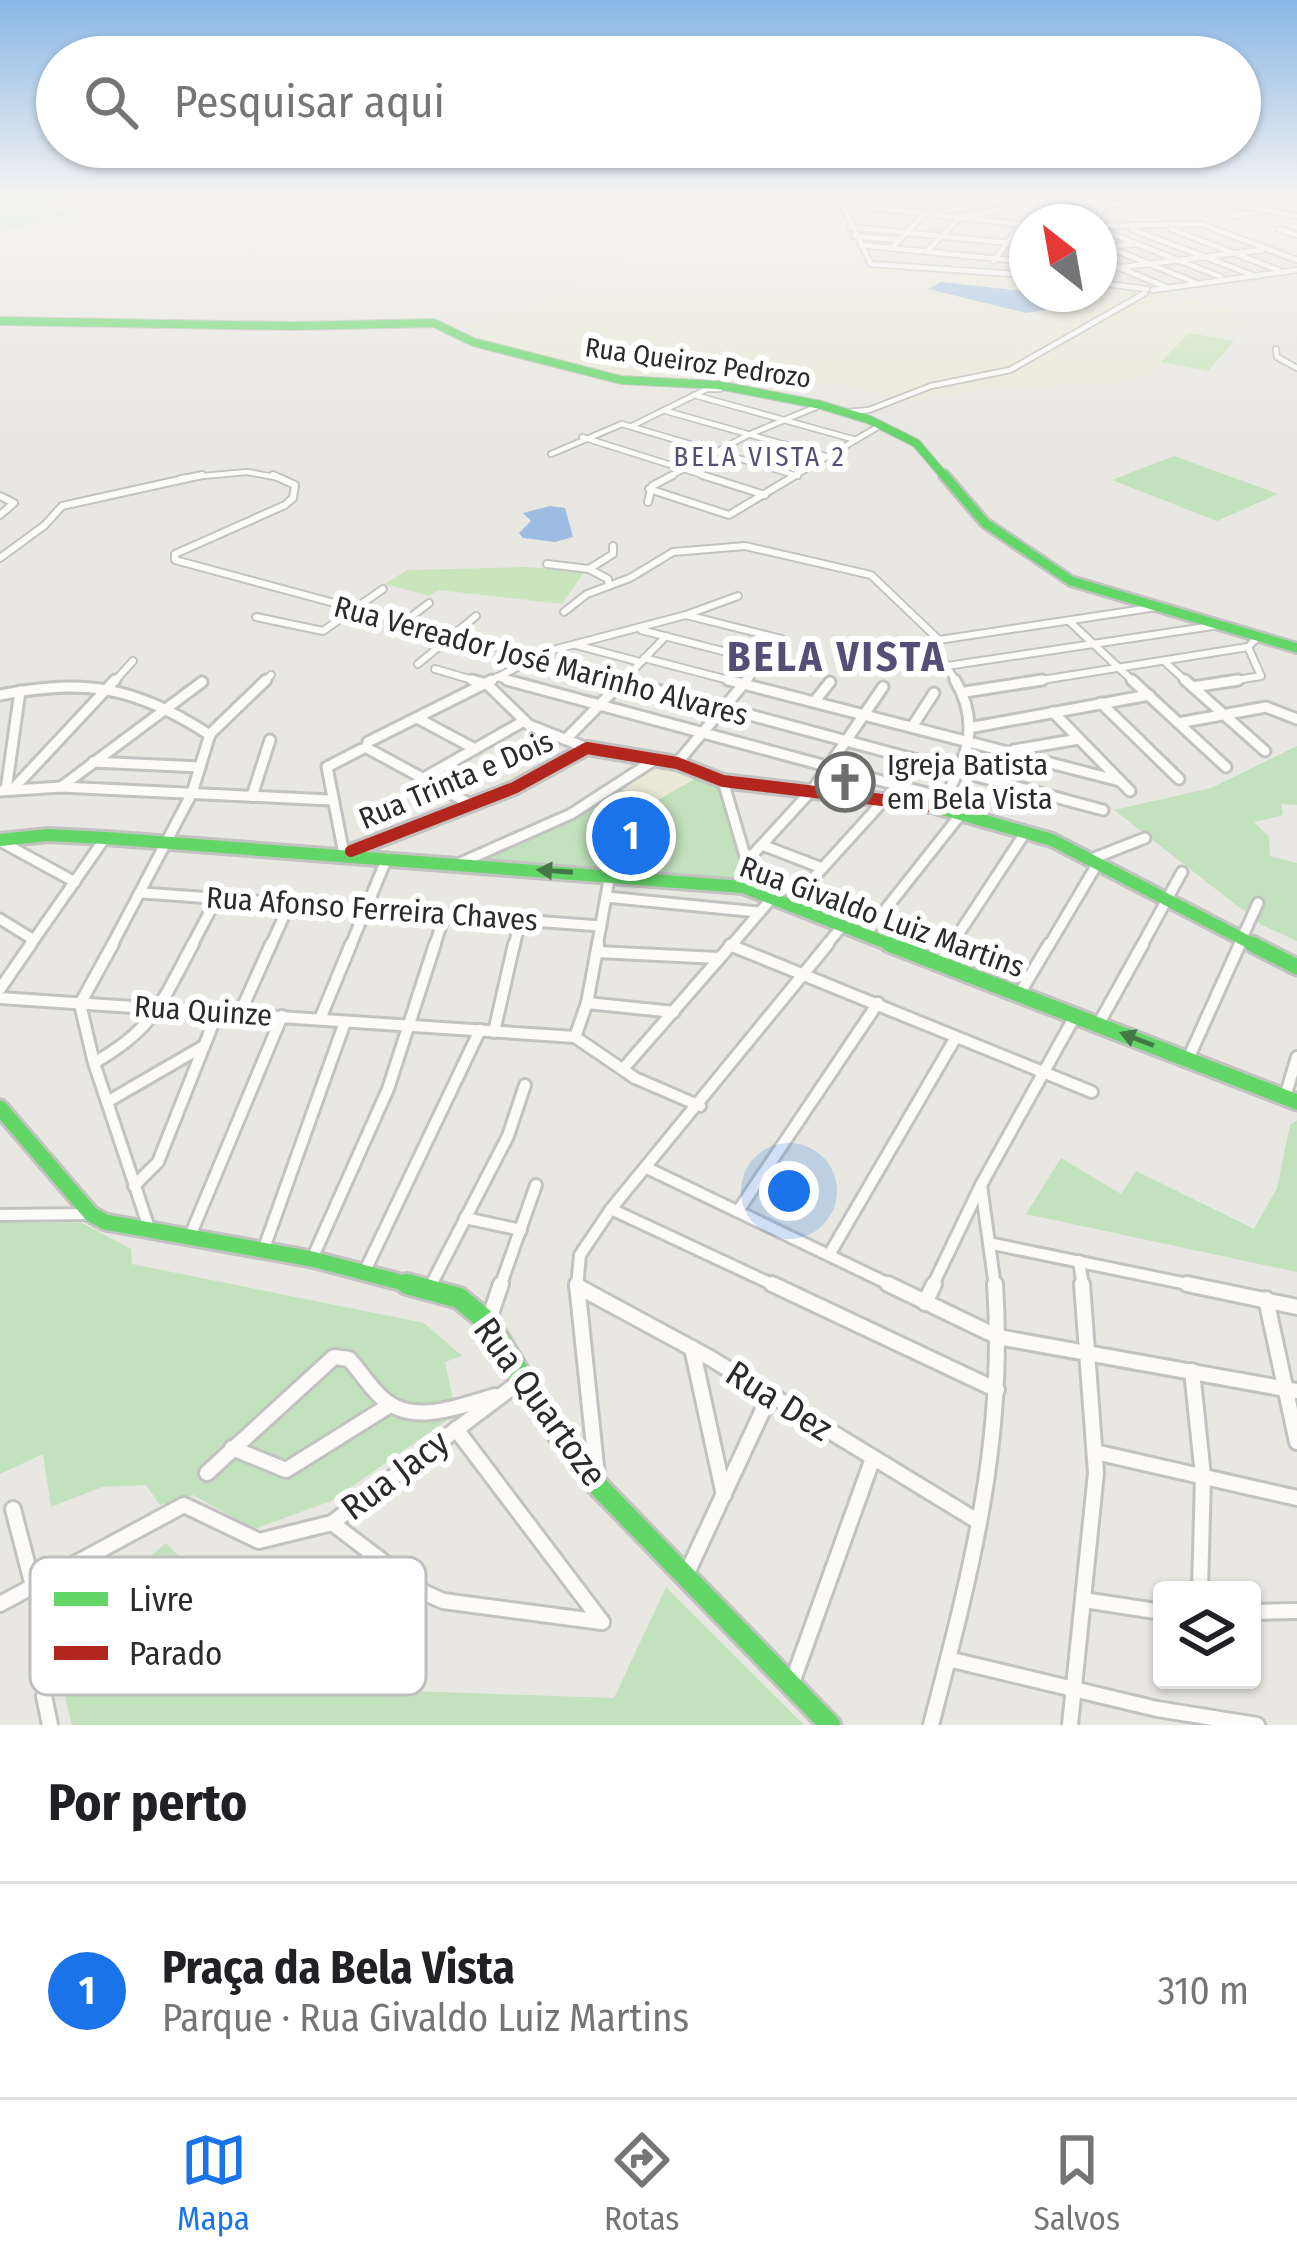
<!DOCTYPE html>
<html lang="pt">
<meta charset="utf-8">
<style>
body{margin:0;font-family:"Fira Sans Condensed",sans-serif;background:#f2f2f2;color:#202124}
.controls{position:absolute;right:36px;bottom:36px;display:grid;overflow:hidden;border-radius:12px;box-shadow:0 3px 9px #0004}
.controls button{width:108px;height:108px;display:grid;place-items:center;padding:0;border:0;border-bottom:3px solid #e0e0e0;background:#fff;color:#202124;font:60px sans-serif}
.compass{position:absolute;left:1009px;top:204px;width:108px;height:108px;border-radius:50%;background:#fff;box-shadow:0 3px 9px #0004;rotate:329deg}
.you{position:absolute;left:789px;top:1191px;width:42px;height:42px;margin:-30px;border:9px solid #fff;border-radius:50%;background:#1a73e8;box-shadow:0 0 0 18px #1a73e833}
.badge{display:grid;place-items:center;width:78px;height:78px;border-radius:50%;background:#1a73e8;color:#fff;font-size:39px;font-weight:700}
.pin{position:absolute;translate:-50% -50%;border:6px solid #fff;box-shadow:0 3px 12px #0006}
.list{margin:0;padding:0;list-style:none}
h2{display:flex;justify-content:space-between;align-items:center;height:156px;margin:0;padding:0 48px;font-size:51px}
h2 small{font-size:39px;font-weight:400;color:#757577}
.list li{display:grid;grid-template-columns:78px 1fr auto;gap:36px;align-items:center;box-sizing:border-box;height:216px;padding:0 48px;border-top:3px solid #e0e0e0}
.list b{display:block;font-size:45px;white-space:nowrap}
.list p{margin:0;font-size:39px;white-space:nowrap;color:#757577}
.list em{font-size:39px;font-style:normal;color:#757577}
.icon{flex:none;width:66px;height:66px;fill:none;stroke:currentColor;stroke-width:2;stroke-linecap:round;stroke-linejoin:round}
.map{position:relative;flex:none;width:1297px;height:1725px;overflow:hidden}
.search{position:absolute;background:#fff;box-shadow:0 3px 9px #0004;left:36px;right:36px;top:36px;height:132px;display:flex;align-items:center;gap:30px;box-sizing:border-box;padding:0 42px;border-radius:66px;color:#757577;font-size:45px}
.sheet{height:372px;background:#fff}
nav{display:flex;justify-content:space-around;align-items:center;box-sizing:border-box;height:168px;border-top:3px solid #e0e0e0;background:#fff;font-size:33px;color:#757577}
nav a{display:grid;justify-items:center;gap:6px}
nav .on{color:#1a73e8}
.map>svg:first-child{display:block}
.education{fill:#eae9d8}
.green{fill:#c2e1bd}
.pitch{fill:#cae5bc}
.water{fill:#9cbce2}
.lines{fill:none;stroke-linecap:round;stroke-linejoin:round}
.street-far4-casing{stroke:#c2c2c1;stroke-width:8}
.street-far3-casing{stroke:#c2c2c1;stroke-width:10}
.street-far2-casing{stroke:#c2c2c1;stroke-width:15}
.street-far1-casing{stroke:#c2c2c1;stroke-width:16}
.street-casing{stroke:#c2c2c1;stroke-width:20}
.fast-far4-casing{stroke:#c2c2c1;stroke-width:10}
.fast-far3-casing{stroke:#c2c2c1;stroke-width:14}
.fast-far2-casing{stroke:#c2c2c1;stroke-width:18}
.fast-far1-casing{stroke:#c2c2c1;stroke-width:21}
.fast-casing{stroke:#c2c2c1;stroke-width:26}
.jam-casing{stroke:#c2c2c1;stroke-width:18}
.street-far4{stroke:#fcfbfa;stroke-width:4.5}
.street-far3{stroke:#fcfbfa;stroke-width:6}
.street-far2{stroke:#fcfbfa;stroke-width:9}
.street-far1{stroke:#fcfbfa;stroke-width:10}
.street{stroke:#fcfbfa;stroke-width:14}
.fast-far4{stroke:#63d668;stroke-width:8}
.fast-far3{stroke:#63d668;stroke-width:9}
.fast-far2{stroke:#63d668;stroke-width:12}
.fast-far1{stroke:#63d668;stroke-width:15}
.fast{stroke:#63d668;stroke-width:20}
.jam{stroke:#b3261e;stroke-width:12}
.oneway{fill:#447846}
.labels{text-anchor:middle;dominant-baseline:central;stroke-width:12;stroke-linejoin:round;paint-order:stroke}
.far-street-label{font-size:27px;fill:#2b2b2b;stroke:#fff}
.far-neighbourhood-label{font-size:27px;letter-spacing:3px;fill:#544f77;stroke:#fff}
.street-label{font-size:30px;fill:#2b2b2b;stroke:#fff}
.poi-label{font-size:30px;fill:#2b2b2b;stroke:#fff;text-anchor:start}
.near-street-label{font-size:36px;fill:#2b2b2b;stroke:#fff}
.district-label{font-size:42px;font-weight:bold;letter-spacing:3px;fill:#544f77;stroke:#fff}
.key{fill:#fff;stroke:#bfbfbf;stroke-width:3}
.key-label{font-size:33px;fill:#2b2b2b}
</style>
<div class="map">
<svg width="1297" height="1725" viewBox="0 0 1297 1725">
<rect width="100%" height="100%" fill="#e8e7e1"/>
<!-- education -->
<g class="education">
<path d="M836,219l33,47 158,11v17h72v-9l61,7 101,28 -132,62 -145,7 -76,12 -74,-17 -26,1 -25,11 -158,-17 -157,-44 -2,-9 122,-46 48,-33 98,-20z"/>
<path d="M660,761l42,14 -53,30 -31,-18z"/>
</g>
<!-- green -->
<g class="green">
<path d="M0,195h60l-18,10 34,12 -76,14z"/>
<path d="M1174,456l104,38 -61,27 -105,-41z"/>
<path d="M1297,746v59l-16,-1 2,11 -29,7 15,15 1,19 27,7v78l-35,-16 -148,-115 97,-22z"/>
<path d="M702,775l18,10 27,93 -5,5 -52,-9 -206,-15 134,-72 31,18z"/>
<path d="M1297,1120v152l-271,-58 35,-56 60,36 15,-23 118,58 23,-41 13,-63z"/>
<path d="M0,1223h82l49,26 1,15 292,59 38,33 -17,6 11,52 -125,87 -77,28 -61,-34 -33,10 -14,-20 -44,2 -51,20 -8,-53 -43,20z"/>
<path d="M166,1543l77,77 31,-37 45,21 5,-3 -3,10 63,37 25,43 205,7 52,-111 138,138h-732l-21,-85z"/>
</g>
<!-- pitch -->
<g class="pitch">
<path d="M1189,333h1l44,8 -26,30 -47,-9z"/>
<path d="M526,567l58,5 -22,32 -123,-14 -10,6 -44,-12 22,-14z"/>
</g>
<!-- water -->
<g class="water">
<path d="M941,282l110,12 13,7v6l-38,6 -98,-24z"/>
<path d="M550,506l15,2 8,29 -18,5 -32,-4 -4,-5 12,-12 -8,-8z"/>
</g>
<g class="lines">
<!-- street-far4 casing -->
<g class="street-far4-casing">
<g id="street-far4">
<path d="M686,195l88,8 36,-8"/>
<path d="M1025,195l115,11"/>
<path d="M1184,195l113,21"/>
<path d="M1227,195l70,4"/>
<path d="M903,198l29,11"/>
<path d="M924,204l47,-9"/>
<path d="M939,212l74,-15"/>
<path d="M1232,216l24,-4"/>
<path d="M954,217l73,8"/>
<path d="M955,217l-113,-13 29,60 156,11"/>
<path d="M1028,222l19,-27"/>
<path d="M1061,222l15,-23"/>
<path d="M1095,222l15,-27"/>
<path d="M1099,226l102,-2 96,36"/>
<path d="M850,227l177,18"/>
<path d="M1099,229l122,48"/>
<path d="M1131,229l119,45"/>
<path d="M1171,229l107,41"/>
<path d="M1279,229l18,6"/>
<path d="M854,236l45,4"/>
<path d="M861,245l166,17"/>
<path d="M892,248l33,-35"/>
<path d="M1099,248l35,-4"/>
<path d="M1110,248l84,34"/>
<path d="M926,252l33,-34 46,-9"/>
<path d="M1099,259l69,29"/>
<path d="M994,261l26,-36"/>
<path d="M1099,270l163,-20"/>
<path d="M1099,283l48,6"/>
<path d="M1153,290l144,-20"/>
<path d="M1276,349l1,8 20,11"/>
<path d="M694,395l162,45"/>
<path d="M666,411l163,46"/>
<path d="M847,412l22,-2 62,-24 79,-16 135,-77"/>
<path d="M632,426l75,-37h13"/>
<path d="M582,437l130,41"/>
<path d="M551,454l71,-30 176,52"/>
<path d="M181,478l66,-6 33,6"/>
<path d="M667,478l81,-43 68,-28"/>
<path d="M791,478l90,-53"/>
</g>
</g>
<!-- street-far3 casing -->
<g class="street-far3-casing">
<g id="street-far3">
<path d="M273,475l22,10 -2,13 -8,7 -110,49v6l456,123"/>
<path d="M702,475l63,20"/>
<path d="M649,489l80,26 67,-40"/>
<path d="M0,496l14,7 -14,12"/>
<path d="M648,502l4,-16 21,-11"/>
<path d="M0,558l45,-33 17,-19 140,-31"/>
<path d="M547,564l42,5 19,10 1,7"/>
<path d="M589,569l24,-15v-8"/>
<path d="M564,612l23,-18 43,-16 43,-26 72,-6 126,29 68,65"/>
<path d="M686,615l96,24 -37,44"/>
<path d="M256,617l67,14 60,-42"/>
<path d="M1069,621l66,62"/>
<path d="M402,624l27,-21"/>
<path d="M641,630l156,40"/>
<path d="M939,640l218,-33"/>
<path d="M939,640l-6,5 24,38"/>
<path d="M576,645l64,17"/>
<path d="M644,658l96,25"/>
<path d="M1164,661l24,22"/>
<path d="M418,664l58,-48"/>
<path d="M947,666l272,-41"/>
<path d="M435,669l48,14"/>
<path d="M497,677l21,6"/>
<path d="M113,683l20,-22"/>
<path d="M263,683l8,-8"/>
<path d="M486,683l63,-32 137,-36 52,-19"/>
<path d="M621,683l45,-47"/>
<path d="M1023,683l225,-36 10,-10"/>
<path d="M1219,683l42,-7 -13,-29"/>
</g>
</g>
<!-- street-far2 casing -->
<g class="street-far2-casing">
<g id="street-far2">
<path d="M472,680l15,4 42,41 58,23"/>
<path d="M507,680l438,118c22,-42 36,-74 10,-118"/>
<path d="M620,680l483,130"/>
<path d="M728,680l392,101"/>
<path d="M1132,680l94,87"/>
<path d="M1185,680l80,71"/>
<path d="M1193,687l45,-7"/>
<path d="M965,692l77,-12"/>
<path d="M0,695c88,-17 135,-8 210,40"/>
<path d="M814,702l16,-20"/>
<path d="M1101,703l78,76"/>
<path d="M1053,712l77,79"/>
<path d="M419,719l56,30"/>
<path d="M1178,723l88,-16 31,12"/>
<path d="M912,727l22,-34"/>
<path d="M974,727l175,-32"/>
<path d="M567,738l57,-58"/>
<path d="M1014,750l65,-11"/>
<path d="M93,762l107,5"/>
<path d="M677,763l70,-83"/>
<path d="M422,779l102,-58"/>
<path d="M723,781l32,109"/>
<path d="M61,787l141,-105"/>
<path d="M13,789l102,-109"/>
<path d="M6,790l14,-99"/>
<path d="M0,791l61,-4 269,13"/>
<path d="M252,796l18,-56"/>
<path d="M472,805l-105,-57 1,-6 124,-62"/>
<path d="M0,841l75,41"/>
<path d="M762,845l60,23"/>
<path d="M344,854l-17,-87 35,-18"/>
<path d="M1094,858l51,-20"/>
<path d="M747,861l66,-72 70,-102"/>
<path d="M460,863l111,-49 85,-55"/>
<path d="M143,893l458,33"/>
<path d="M606,897l152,15"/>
<path d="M789,905l98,-108"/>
<path d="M0,919l34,21"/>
<path d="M866,934l95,-120"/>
<path d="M730,945l4,2"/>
<path d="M29,947l76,-109"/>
<path d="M111,947l81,-154 18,-59 56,-54"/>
<path d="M191,947l26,-49"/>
<path d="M270,947l20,-44"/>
<path d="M350,947l37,-89"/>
<path d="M434,947l11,-33"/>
<path d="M514,947l6,-27"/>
<path d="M597,947l13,-73"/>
<path d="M730,947l42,-49"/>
<path d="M825,947l18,-22"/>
<path d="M950,947l75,-114"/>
<path d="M1048,947l51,-86"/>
<path d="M1141,947l41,-75"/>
<path d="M1238,947l20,-44"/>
</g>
</g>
<!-- street-far1 casing -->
<g class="street-far1-casing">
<g id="street-far1">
<path d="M730,945l362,147"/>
<path d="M598,952l120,6"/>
<path d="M941,961l11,-17"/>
<path d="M0,989l31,-45"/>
<path d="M1020,993l29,-49"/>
<path d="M0,998l575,39 60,41 65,28"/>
<path d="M587,1003l87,9"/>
<path d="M80,1004l33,-60"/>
<path d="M80,1004l14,59 55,165"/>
<path d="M240,1013l31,-69"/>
<path d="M320,1019l31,-75"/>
<path d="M1098,1025l45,-81"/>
<path d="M494,1032l20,-88"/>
<path d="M575,1037l12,-34 11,-59"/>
<path d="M1188,1059l52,-115"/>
<path d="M94,1063c61,-35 67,-60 99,-119"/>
<path d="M623,1069l109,-125"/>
<path d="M1285,1097l12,-40"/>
<path d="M107,1102l95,-55"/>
<path d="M647,1168l248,119"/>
<path d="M981,1185l14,102"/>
<path d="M134,1186l24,-24 60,-151"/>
<path d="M611,1209l167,78"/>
<path d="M738,1211l140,-208"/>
<path d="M0,1215l91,-1"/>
<path d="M465,1218l56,12"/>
<path d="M190,1236l92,-220"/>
<path d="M993,1244l209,43"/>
<path d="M263,1251l82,-229"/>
<path d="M829,1255l127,-218"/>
<path d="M312,1259l76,-170 47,-145"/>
<path d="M1079,1261l4,26"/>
<path d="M364,1273l116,-243"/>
<path d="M430,1287l78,-151 17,-51"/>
<path d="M500,1287l36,-102"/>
<path d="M577,1287l3,-32 31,-46 217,-265"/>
<path d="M932,1287l49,-102 94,-169"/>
</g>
</g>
<!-- street casing -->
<g class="street-casing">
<g id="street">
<path d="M577,1284l20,191"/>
<path d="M772,1284l225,106"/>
<path d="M888,1284l110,53 299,54"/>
<path d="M1187,1284l110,23"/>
<path d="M577,1286l133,72 269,164"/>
<path d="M1266,1299l31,143"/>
<path d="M925,1303l9,-19"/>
<path d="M488,1322l13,-38"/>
<path d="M692,1348l32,147"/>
<path d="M1192,1371l11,105 -3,114"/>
<path d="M456,1429l146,193"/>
<path d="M232,1448l54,22 104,-65"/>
<path d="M1095,1452l202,46"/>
<path d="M207,1473l127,-116 15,2c11,12 20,27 32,38 31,30 79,9 114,-1"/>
<path d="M13,1509l20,77"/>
<path d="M332,1523l91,69 20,9 159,21"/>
<path d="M687,1573l82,-176"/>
<path d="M1084,1600l78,12"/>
<path d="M0,1604l184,-99 75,36 73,-18 190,-143"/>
<path d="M1252,1612l45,-1"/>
<path d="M948,1659l209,50 100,16"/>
<path d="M792,1683l81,-225"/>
<path d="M44,1696l6,29"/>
<path d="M931,1725c39,-150 75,-283 64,-441"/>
<path d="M1070,1725l26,-252 -14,-189"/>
</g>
</g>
<!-- fast-far4 casing -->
<g class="fast-far4-casing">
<path id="fast-far4" d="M0,321l292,5 142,-3 39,19 148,38 97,5 103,20 49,15 46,23 30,35"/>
</g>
<!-- fast-far3 casing -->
<g class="fast-far3-casing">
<path id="fast-far3" d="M944,475l41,48 86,58 226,67"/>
</g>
<!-- fast-far2 casing -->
<g class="fast-far2-casing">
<g id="fast-far2">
<path d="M932,806l120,34 206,107"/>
<path d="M0,840l48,-5 57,3 638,49 154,60"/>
</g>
</g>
<!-- fast-far1 casing -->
<g class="fast-far1-casing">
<g id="fast-far1">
<path d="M889,944l408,158"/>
<path d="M1252,944l45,23"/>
<path d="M0,1108l91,106 14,8 207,37 107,28"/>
</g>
</g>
<!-- fast casing -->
<g class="fast-casing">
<path id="fast" d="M407,1284l52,14 29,24 63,103 47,61 232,239"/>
</g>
<!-- jam casing -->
<g class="jam-casing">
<path id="jam" d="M351,851l163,-63 73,-40 90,15 46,18 209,25"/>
</g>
<!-- street-far4 -->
<use href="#street-far4" class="street-far4"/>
<!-- street-far3 -->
<use href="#street-far3" class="street-far3"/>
<!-- street-far2 -->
<use href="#street-far2" class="street-far2"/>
<!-- street-far1 -->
<use href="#street-far1" class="street-far1"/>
<!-- street -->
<use href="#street" class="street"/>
<!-- fast-far4 -->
<use href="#fast-far4" class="fast-far4"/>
<!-- fast-far3 -->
<use href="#fast-far3" class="fast-far3"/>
<!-- fast-far2 -->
<use href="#fast-far2" class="fast-far2"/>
<!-- fast-far1 -->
<use href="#fast-far1" class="fast-far1"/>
<!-- fast -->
<use href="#fast" class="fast"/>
<!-- jam -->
<use href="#jam" class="jam"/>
</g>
<!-- one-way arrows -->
<defs><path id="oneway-solid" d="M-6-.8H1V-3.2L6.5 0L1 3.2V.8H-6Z" transform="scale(3)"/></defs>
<g class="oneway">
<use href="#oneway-solid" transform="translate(555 871) rotate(-176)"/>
<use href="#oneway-solid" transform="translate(1137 1039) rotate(-159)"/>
</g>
<!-- sky -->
<linearGradient id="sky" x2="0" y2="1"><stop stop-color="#89b7e6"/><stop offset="0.45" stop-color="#f5f4f2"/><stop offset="1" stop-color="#f5f4f2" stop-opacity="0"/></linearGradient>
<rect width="1297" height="436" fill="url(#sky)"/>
<!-- icons -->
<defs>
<g id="church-ring" transform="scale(3)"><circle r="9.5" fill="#fff" stroke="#6d6d6b" stroke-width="1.5"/><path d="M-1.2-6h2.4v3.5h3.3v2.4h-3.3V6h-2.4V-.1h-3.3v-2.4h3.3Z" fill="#6d6d6b"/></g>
</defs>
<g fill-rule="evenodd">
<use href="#church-ring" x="845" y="782"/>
</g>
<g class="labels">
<!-- far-street labels -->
<g class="far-street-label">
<text transform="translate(698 363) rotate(8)">Rua Queiroz Pedrozo</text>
</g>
<!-- far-neighbourhood labels -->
<g class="far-neighbourhood-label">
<text x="760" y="457">BELA VISTA 2</text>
</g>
<!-- street labels -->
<g class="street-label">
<text transform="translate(541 661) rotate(15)">Rua Vereador José Marinho Alvares</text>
<text transform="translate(456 780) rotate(-23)">Rua Trinta e Dois</text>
<text transform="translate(372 909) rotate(4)">Rua Afonso Ferreira Chaves</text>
<text transform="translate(882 917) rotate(20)">Rua Givaldo Luiz Martins</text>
<text transform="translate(203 1011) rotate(4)">Rua Quinze</text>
</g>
<!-- poi labels -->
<g class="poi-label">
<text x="887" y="765">Igreja Batista<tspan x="887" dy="34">em Bela Vista</tspan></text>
</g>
<!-- near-street labels -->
<g class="near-street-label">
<text transform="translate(779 1401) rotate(32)">Rua Dez</text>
<text transform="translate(540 1402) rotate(54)">Rua Quartoze</text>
<text transform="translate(395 1475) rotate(-37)">Rua Jacy</text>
</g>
<!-- district labels -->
<g class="district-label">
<text x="837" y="657">BELA VISTA</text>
</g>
</g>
<!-- legend -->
<rect x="30" y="1557" width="396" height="138" rx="18" class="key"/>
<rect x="54" y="1592" width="54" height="14" fill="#63d668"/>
<rect x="54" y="1646" width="54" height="14" fill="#b3261e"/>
<g class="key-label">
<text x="129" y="1611">Livre</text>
<text x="129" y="1665">Parado</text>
</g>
</svg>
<div class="controls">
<button><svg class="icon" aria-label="layers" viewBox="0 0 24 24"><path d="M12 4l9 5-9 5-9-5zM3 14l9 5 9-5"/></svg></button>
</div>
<svg class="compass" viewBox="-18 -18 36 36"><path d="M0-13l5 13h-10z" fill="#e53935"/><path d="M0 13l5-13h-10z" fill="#757577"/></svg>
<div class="you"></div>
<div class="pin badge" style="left:631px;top:836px">1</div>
<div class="search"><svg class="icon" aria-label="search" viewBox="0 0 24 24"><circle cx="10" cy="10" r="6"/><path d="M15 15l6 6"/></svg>Pesquisar aqui</div>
</div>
<section class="sheet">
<h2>Por perto<small></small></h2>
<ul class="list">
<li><span class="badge">1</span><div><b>Praça da Bela Vista</b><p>Parque · Rua Givaldo Luiz Martins</p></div><em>310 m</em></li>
</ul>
</section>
<nav>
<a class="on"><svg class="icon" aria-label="map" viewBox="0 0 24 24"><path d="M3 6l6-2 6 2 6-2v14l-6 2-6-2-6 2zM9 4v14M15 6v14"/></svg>Mapa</a>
<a><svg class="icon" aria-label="directions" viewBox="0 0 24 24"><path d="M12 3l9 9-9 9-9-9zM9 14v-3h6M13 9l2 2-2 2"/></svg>Rotas</a>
<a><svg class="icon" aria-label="saved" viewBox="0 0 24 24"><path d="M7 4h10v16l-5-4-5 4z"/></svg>Salvos</a>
</nav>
